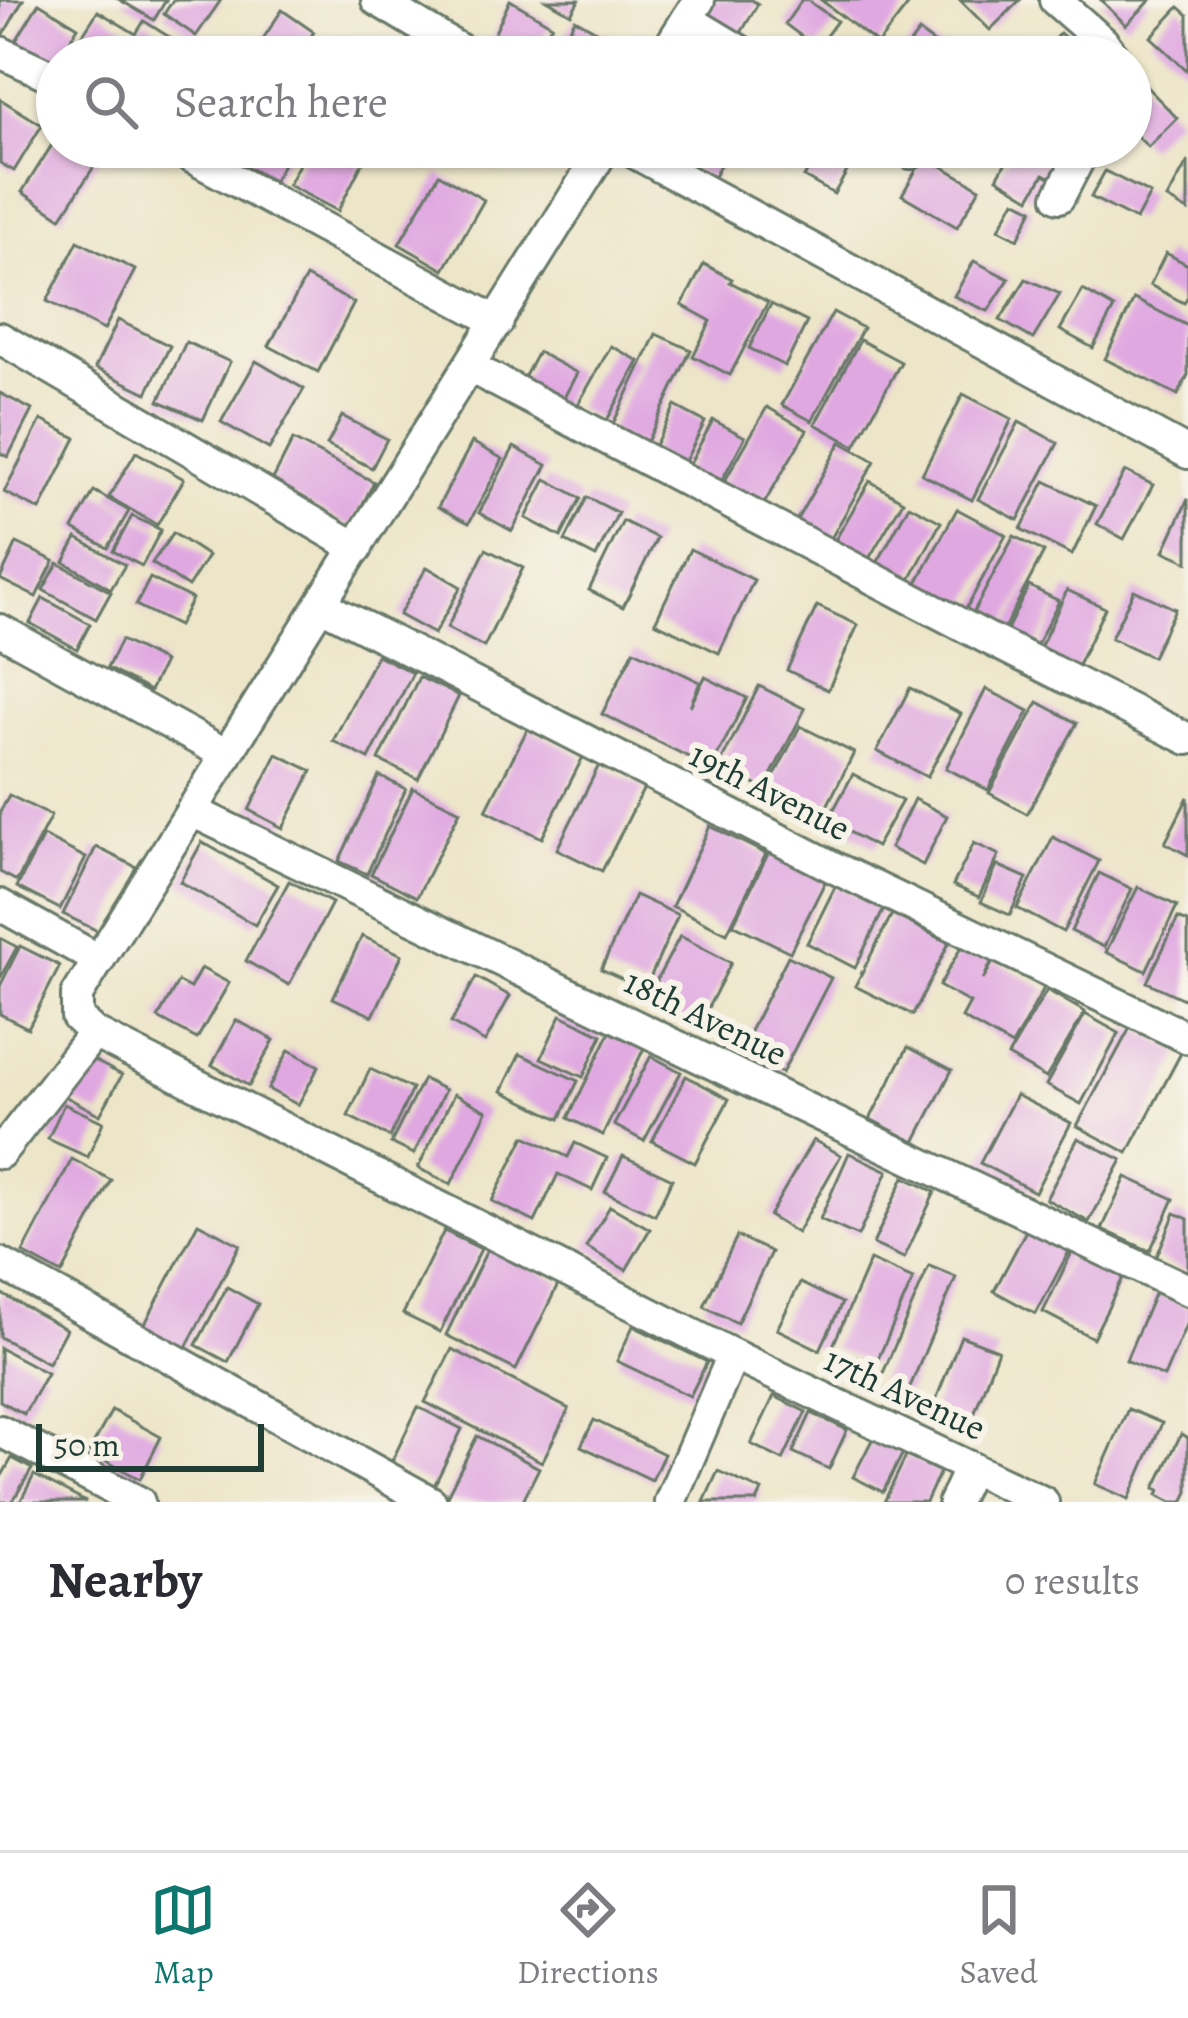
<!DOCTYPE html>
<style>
body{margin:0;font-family:Alegreya,serif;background:#f2f2f3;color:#2b2b33}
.scale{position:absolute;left:36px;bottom:30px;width:228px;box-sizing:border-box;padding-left:12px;border:6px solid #1f3d34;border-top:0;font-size:33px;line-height:42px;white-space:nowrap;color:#1f3d34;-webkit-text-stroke:9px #f7f3e8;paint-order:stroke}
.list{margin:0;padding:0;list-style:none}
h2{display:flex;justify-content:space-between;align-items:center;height:156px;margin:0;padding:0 48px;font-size:51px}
h2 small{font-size:39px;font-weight:400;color:#7c7c81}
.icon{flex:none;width:66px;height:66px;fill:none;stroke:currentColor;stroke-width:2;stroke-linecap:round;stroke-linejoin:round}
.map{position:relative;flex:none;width:1188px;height:1502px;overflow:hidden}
.search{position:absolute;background:#fff;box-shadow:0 3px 9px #0004;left:36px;right:36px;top:36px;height:132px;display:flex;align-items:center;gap:30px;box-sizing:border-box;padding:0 42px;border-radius:66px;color:#7c7c81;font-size:45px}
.sheet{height:348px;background:#fff}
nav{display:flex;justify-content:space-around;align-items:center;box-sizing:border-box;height:168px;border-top:3px solid #e1e1e2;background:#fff;font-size:33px;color:#7c7c81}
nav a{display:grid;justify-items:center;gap:6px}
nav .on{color:#0f766e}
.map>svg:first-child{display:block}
.building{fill:#e0a8e1}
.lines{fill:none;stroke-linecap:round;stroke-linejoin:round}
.minor-casing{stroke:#677868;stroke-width:36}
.minor{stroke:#fff;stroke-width:30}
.labels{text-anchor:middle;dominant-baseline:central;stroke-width:12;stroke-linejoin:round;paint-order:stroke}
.street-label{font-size:36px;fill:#1f3d34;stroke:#f7f3e8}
</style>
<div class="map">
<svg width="1188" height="1502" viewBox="0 0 1188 1502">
<rect width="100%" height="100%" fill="#f7f3e8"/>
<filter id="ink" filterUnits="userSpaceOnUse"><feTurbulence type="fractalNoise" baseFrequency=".00833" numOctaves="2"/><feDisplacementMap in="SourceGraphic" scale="24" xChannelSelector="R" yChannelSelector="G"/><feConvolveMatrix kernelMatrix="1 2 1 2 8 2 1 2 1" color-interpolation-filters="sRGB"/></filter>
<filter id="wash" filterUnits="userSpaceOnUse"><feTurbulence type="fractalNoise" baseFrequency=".004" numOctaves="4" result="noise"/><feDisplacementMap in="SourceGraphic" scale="48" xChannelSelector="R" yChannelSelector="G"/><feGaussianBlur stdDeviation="2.7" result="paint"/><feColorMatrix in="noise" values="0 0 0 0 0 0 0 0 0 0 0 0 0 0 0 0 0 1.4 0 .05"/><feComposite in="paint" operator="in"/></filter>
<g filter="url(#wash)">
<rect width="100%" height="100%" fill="#ece5c8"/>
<g id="blocks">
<!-- building -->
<g class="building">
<path d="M0,0h23l-23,41z"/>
<path d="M120,0h46l-12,20z"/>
<path d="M173,0h48l-25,36 -32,-22z"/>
<path d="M510,0l42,25 -27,31 -33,-17z"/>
<path d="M547,0h32l-8,14z"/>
<path d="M712,0h40l6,4 -20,34 -36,-22z"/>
<path d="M802,0h5l30,21 -20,27 -32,-24z"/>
<path d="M821,0h91l-34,44z"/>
<path d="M960,0h60l-30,30z"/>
<path d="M1101,0h50l-25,25z"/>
<path d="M39,3l39,24 -18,30h-3l-4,11 -39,-24z"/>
<path d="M1179,7l9,8v56l-37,-34z"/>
<path d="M282,10l32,22 -18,25h-45z"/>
<path d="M98,11l38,23 8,-13 33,21 -10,15h-99z"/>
<path d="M575,19l57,32 -3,6h-44l-24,-13z"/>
<path d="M693,32l48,25h-61z"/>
<path d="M919,32l27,20 -4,5h-42z"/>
<path d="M1060,33l26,24h-49z"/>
<path d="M1138,78l39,40 -29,29 -17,-17v-45z"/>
<path d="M0,99l42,26 -28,46 -14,-8z"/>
<path d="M57,137v10h33l12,7 -41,64 -39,-26z"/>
<path d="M219,147h60l10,5 -15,29 -57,-30z"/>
<path d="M308,147h41l17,9 -28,55 -50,-26z"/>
<path d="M649,147h75l4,2 -16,32z"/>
<path d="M822,147h39l-27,47 -30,-17z"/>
<path d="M1010,147h64l-11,37 -19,-10 -14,24 -33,-20 13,-23 -3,-2z"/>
<path d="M924,156l56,32 -23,39 -55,-32z"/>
<path d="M1188,161v50l-21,-12z"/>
<path d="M1105,171l45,23 -14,26 -45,-23z"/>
<path d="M439,174l45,26 -40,70 -45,-26z"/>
<path d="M1015,200l18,9 -15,30 -19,-10z"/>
<path d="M78,241l57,29 -31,60 -57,-29z"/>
<path d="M1166,253l22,12v31l-4,7 -34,-18z"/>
<path d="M974,261l35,18 -21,32 -34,-15z"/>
<path d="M704,264l28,15 -2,3 38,20 -38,73 -37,-19 18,-35 -29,-16z"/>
<path d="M306,277l48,26 -36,69 -49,-26z"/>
<path d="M1026,279l34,15 -27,45 -33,-19z"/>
<path d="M1083,290l31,18 -21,40 -33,-18z"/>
<path d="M1134,299l54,27v49l-10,20 -73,-36z"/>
<path d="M771,304l36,18 -22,44 -36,-18z"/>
<path d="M833,312l30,16 -51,93 -30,-16z"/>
<path d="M118,320l52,26 -23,47 -52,-25z"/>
<path d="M656,334l35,16 -47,98 -35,-16z"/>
<path d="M860,340l41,22 -46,84 -40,-22z"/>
<path d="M186,342l44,20 -27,58 -44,-19z"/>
<path d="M611,346l28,15 -34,63 -29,-16z"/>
<path d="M538,352l39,21 -19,36 -39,-22z"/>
<path d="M256,361l48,28 -35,60 -48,-27z"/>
<path d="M0,393l32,17 -24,47 -8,-4z"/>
<path d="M963,394l49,25 -40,81 -50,-26z"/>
<path d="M675,406l30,16 -24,47 -30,-16z"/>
<path d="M767,407l40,23 -49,84 -39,-23z"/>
<path d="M342,416l45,23 -15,29 -45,-23z"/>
<path d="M41,420l35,18 -36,72 -36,-18z"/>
<path d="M713,420l32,17 -30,56 -32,-17z"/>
<path d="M1019,422l39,21 -40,77 -40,-21z"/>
<path d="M293,440l81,42 -23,45 -81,-42z"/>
<path d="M472,442l31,17 -34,64 -31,-16z"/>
<path d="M841,442l34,19 -50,88 -34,-19z"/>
<path d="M514,447l33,18 -35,66 -33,-18z"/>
<path d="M136,452l48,27 -27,46 -48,-28z"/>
<path d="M1125,471l28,14 -29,54 -27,-15z"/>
<path d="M546,479l35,19 -20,39 -35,-19z"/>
<path d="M870,481l33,20 -39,66 -33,-20z"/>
<path d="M1045,481l51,25 -24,49 -51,-26z"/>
<path d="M94,491l35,20 -21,37 -35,-19z"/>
<path d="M587,497l31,16 -22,44 -31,-16z"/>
<path d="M1188,499v63l-24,-11z"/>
<path d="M909,505l32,17 -35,65 -32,-18z"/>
<path d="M957,509l49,26 -45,83 -49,-26z"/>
<path d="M132,516l29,14 -19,36 -29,-15z"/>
<path d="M623,521l34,17 -34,69 -34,-17z"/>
<path d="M173,533l35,23 -20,31 -36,-24z"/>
<path d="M1014,536l30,16 -45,86 -31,-16z"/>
<path d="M77,538l48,27 -14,24 -47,-27z"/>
<path d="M17,543l37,18 -18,36 -36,-18z"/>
<path d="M486,549l37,19 -39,79 -37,-19z"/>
<path d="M690,549l64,31 -35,73 -64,-31z"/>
<path d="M58,563l53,29 -15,27 -53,-29z"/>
<path d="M427,567l34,20 -27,47 -35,-19z"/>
<path d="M150,578l42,21 -14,27 -42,-21z"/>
<path d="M1029,586l30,15 -25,49 -30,-15z"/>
<path d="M1067,590l38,18 -30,64 -38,-18z"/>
<path d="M1134,590l41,19 -23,48 -41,-19z"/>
<path d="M43,598l47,26 -13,25 -47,-26z"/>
<path d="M817,606l41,19 -30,65 -41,-20z"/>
<path d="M121,640l43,22 -14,29 -43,-23z"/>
<path d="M634,650l66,32 -10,24 15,-29 42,21 -36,70 -109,-54z"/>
<path d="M377,655l36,18 -44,86 -36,-18z"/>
<path d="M419,677l40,19 -41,83 -39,-19z"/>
<path d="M759,686l46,23 -41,80 -45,-23z"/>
<path d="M910,688l51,26 -34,63 -50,-26z"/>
<path d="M986,689l43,22 -41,79 -42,-22z"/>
<path d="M1038,702l39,21 -50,91 -38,-21z"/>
<path d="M800,726l54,27 -32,63 -54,-28z"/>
<path d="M528,728l55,29 -41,81 -56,-28z"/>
<path d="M277,754l35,17 -29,57 -34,-18z"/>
<path d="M599,765l45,23 -42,83 -45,-22z"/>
<path d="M853,774l49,27 -26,46 -48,-27z"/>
<path d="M379,776l27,13 -39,85 -28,-13z"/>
<path d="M413,788l47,23 -43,86 -46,-23z"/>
<path d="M9,795l42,21 -34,65 -17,-9v-60z"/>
<path d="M1188,797v58l-23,-12z"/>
<path d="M914,799l33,17 -24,49 -33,-17z"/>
<path d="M710,826l56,28 -39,79 -55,-27z"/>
<path d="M43,836l43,22 -26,51 -43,-22z"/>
<path d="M1053,837l46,24 -36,71 -46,-24z"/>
<path d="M202,842l76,43 -23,40 -75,-43z"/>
<path d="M974,843l25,12 -20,42 -26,-12z"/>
<path d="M96,847l40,20 -32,67 -41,-20z"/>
<path d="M769,852l57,28 -36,72 -57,-28z"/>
<path d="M997,865l30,13 -17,37 -29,-13z"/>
<path d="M1099,873l33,16 -28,58 -33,-16z"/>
<path d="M289,881l43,22 -43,82 -43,-24z"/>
<path d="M836,885l48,24 -29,59 -48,-25z"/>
<path d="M1138,887l39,19 -31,65 -40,-19z"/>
<path d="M635,895l43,20 -33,74 -44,-20z"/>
<path d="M892,914l57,29 -36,72 -58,-29z"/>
<path d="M1178,918l10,4v79l-41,-19z"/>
<path d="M362,936l40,19 -29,61 -40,-18z"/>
<path d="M680,936l51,27 -33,64 -52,-27z"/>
<path d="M0,938l17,9 -17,31z"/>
<path d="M963,944l29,16 -9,20 11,-20 50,28 -32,58 -50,-28 8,-15 -31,-17z"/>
<path d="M20,946l40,20 -32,62 -28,-14v-28z"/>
<path d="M788,956l43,22 -49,95 -42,-22z"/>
<path d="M201,968l28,15 -32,56 -39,-21 20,-36 12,6z"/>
<path d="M476,977l34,19 -25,46 -34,-19z"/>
<path d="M1047,990l38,22 -39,66 -38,-22z"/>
<path d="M1085,1014l34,19 -38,71 -35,-19z"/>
<path d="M561,1015l41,20 -19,42 -42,-19z"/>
<path d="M236,1020l38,20 -25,46 -37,-21z"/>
<path d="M1131,1026l50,27 -53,100 -51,-27z"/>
<path d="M611,1030l34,16 -42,89 -35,-17z"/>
<path d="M908,1047l44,23 -37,72 -45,-23z"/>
<path d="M289,1050l30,16 -21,39 -30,-16z"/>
<path d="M80,1053l42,22 -22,40 -41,-22z"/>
<path d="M520,1054l58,27 -18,38 -58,-28z"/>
<path d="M651,1056l30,16 -37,69 -30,-16z"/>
<path d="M370,1069l42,20 -22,48 -42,-21z"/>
<path d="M686,1076l43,23 -34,64 -43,-22z"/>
<path d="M423,1079l22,11 -31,64 -23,-11z"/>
<path d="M454,1094l33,17 -36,73 -33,-16z"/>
<path d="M1016,1095l55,28 -36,69 -55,-29z"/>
<path d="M64,1104l39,18 -15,35 -40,-18z"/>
<path d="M525,1136l43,21 7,-14 32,15 -15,32 -34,-16 -23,48 -43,-21z"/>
<path d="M1078,1138l44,22 -33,62 -43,-23z"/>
<path d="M813,1140l28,15 -44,78 -28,-17z"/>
<path d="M849,1153l39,18 -30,65 -38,-17z"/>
<path d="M623,1156l49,23 -17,36 -50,-23z"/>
<path d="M72,1159l39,21 -49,94 -39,-21z"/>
<path d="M904,1177l31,15 -31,66 -31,-14z"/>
<path d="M1126,1177l48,22 -24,52 -48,-22z"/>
<path d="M610,1206l40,23 -24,41 -40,-23z"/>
<path d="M1175,1213l13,6v53l-32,-14z"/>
<path d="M1031,1221l42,23 -37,70 -42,-23z"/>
<path d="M198,1223l42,22 -59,112 -42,-22z"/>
<path d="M444,1231l37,18 -41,83 -37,-18z"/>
<path d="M737,1236l34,16 -34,71 -33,-17z"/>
<path d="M489,1246l71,35 -44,89 -70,-35z"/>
<path d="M1074,1248l51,26 -32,64 -50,-26z"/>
<path d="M870,1260l43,19 -38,87 -43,-18z"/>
<path d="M929,1266l27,11 -54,129 -28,-12z"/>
<path d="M800,1283l42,20 -22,47 -43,-21z"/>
<path d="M227,1287l31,17 -30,58 -32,-17z"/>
<path d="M1155,1292l33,15v13l-24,57 -38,-17z"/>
<path d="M0,1293l66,36 -18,34 -48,-26z"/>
<path d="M633,1326l74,36 -17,34 -73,-35z"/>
<path d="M961,1336l37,14 -30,80 -38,-15z"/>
<path d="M0,1348l47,25 -23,41 -24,-13z"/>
<path d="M452,1349l117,60 -27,53 -117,-60z"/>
<path d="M774,1396l32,16 -23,48 -32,-16z"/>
<path d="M418,1407l44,22 -28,57 -44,-21z"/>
<path d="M1128,1409l34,14 -33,76 -34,-15z"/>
<path d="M112,1410l49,27 -21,42 -51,-27z"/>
<path d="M811,1413l36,17 -18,39 -36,-17z"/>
<path d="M594,1420l70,34 -12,26 -71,-34z"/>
<path d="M1181,1434l7,4v54l-5,10h-11l-14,-7 2,-5 -5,-2z"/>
<path d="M477,1436l62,32 -17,34h-78z"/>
<path d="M874,1436l30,15 -21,41 -30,-15z"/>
<path d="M906,1456l34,16 -14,30h-42z"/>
<path d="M12,1458l20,11 -20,33h-12v-23z"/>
<path d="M718,1471l44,20 -5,11h-53z"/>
<path d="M34,1475l52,27h-66z"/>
</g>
</g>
</g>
<g filter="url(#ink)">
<use href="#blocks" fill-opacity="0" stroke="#677868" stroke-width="3"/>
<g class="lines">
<!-- minor casing -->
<g class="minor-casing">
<g id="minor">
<path d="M377,0l95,57"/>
<path d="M1055,0l48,42 11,15"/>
<path d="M687,19l63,38"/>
<path d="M0,52l57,27"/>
<path d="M663,57l36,-57"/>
<path d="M173,147l325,175"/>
<path d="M605,147l-528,848v22l17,16 639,322 -63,147"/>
<path d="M624,147l564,306"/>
<path d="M900,147l11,6"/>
<path d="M1059,197l26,-50"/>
<path d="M0,338l357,210"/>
<path d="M470,367l517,271 201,101"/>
<path d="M321,605l516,264 351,169"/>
<path d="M0,630l227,125"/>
<path d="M192,811l596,289 400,190"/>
<path d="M0,905l99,55"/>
<path d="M0,1153l94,-120"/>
<path d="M0,1263l431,239"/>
<path d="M733,1355l310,147"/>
<path d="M0,1431l139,71"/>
<path d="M954,1502l16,-35"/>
</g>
</g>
<!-- minor -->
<use href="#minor" class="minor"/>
</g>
</g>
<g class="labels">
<!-- street labels -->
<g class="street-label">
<text transform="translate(770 791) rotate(27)">19th Avenue</text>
<text transform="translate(706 1017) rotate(26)">18th Avenue</text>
<text transform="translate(905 1393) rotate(25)">17th Avenue</text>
</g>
</g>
</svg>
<div class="scale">50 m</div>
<div class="search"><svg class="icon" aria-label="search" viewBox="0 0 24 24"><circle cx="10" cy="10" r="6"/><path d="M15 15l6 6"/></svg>Search here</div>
</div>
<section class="sheet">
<h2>Nearby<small>0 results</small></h2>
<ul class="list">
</ul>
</section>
<nav>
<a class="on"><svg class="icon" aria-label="map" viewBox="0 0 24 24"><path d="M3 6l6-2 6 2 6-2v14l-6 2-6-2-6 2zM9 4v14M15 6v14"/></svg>Map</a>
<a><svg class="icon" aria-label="directions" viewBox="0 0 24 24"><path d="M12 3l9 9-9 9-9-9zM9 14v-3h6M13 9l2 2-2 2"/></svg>Directions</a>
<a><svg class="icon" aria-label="saved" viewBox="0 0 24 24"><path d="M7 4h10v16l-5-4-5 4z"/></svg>Saved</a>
</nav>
